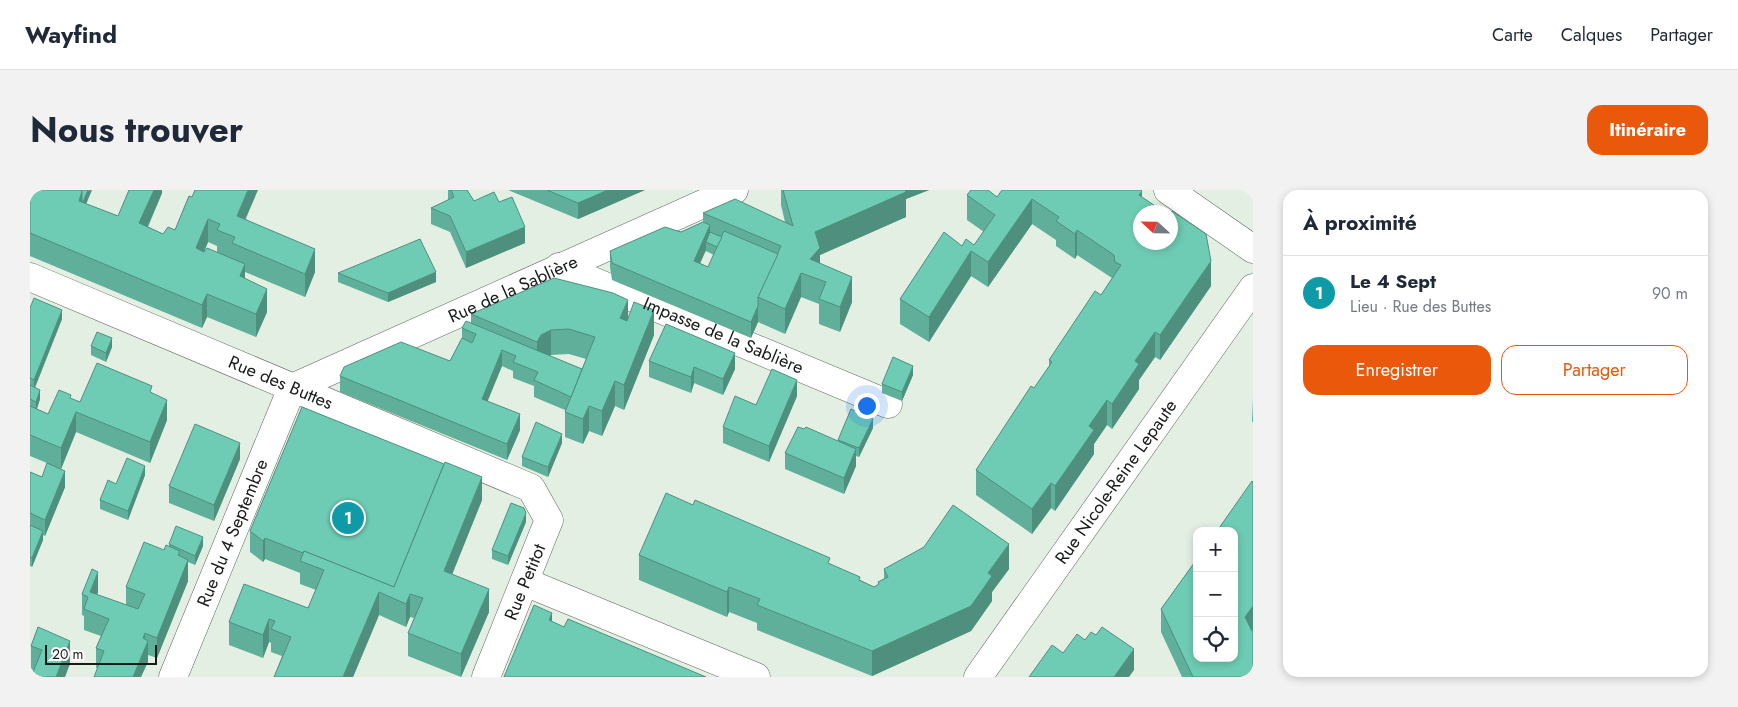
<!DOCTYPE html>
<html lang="fr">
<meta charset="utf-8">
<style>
body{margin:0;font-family:Jost,sans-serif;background:#f2f2f3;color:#1f2937}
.controls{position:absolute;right:15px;bottom:15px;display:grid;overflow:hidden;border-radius:10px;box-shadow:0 2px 8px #0003}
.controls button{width:45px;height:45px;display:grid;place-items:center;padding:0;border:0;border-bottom:1px solid #e0e1e3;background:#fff;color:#1f2937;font:25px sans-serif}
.compass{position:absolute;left:1103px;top:15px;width:45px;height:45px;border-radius:50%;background:#fff;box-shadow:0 2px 8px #0003;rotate:292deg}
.scale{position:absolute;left:15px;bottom:12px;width:112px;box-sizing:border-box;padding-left:5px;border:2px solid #181c18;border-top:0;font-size:14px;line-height:18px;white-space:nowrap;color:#181c18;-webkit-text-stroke:4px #fff;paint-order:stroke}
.you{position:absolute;left:836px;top:215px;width:18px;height:18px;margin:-12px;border:4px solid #fff;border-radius:50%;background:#1a73e8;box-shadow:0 0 0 8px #1a73e833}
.badge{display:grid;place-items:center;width:32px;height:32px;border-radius:50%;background:#ea580c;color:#fff;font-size:16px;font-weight:700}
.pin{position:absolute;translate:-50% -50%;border:2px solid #fff;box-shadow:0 1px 5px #0006}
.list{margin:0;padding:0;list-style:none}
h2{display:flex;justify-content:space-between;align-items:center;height:65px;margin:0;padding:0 20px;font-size:21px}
h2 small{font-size:16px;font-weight:400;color:#747a83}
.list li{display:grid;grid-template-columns:32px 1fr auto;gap:15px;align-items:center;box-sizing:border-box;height:75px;padding:0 20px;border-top:1px solid #e0e1e3}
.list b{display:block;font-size:19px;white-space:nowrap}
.list p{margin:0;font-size:16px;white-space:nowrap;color:#747a83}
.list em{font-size:16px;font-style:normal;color:#747a83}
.actions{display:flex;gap:10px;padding:15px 20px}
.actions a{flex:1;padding:11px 0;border:1px solid #ea580c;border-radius:15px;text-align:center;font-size:18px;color:#ea580c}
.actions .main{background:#ea580c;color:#fff}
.icon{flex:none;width:28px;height:28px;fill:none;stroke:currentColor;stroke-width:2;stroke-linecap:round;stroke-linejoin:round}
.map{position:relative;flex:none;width:1223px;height:487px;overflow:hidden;border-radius:15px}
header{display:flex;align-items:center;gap:30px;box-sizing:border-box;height:70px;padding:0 25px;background:#fff;border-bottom:1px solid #e0e1e3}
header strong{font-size:24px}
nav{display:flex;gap:28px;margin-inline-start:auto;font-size:18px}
.intro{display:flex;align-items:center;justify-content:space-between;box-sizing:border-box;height:120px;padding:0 30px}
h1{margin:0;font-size:35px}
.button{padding:12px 22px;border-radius:15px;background:#ea580c;color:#fff;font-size:18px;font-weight:700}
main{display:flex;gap:30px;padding:0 30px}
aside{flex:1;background:#fff;border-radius:15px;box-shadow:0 2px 8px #0003}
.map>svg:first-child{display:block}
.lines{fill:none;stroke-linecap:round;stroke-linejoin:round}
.minor-casing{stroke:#5d665d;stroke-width:29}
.minor{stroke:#fff;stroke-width:28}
.wall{fill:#5faf9b;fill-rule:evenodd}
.shaded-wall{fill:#4e8f7e}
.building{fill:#6fccb4;stroke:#4e8f7e}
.labels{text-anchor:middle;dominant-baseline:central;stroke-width:4;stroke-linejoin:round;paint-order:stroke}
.street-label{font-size:18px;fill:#181c18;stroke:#fff}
</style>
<header>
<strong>Wayfind</strong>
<nav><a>Carte</a><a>Calques</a><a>Partager</a></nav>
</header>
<div class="intro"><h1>Nous trouver</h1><a class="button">Itinéraire</a></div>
<main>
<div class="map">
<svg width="1223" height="487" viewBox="0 0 1223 487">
<rect width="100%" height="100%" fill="#e4efe4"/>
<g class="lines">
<!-- minor casing -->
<g class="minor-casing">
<g id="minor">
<path d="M1138,0l85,59"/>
<path id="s1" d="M529,77l329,137"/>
<path id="s2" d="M0,87l501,211 18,32 -63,157"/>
<path id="s3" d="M262,198l442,-198"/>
<path d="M495,392l231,95"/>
<path id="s4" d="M143,487l119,-289"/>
<path id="s5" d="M948,487l275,-389"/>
</g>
</g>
<!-- minor -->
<use href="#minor" class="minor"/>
</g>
<!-- wall -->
<g class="wall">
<path d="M0,0l56,14 32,12 44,-26v3l-14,34 15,7 12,-4 14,-34 57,23 69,53 -10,25 -60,-25v7l22,33 -11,25 -49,-20 -5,11 -172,-72zM178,52l9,4v6h-13z"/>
<path d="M418,0h19l7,11 25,1 26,41 -59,25 -16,-36 -19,-8v-16l17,-8z"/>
<path d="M478,0h137l-67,29z"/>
<path d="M751,0h148l-23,9v18l-86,38v8l32,39 -12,30 -21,-8v-20l-18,-7 -16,37 -27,-12 -7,16 -139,-58 -2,-13v-16l71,-19 22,-10v-9l82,9 -4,-17zM676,60v1l8,4 -6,12 -8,-4z"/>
<path d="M937,5l30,2h145l69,89 -51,74 -5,-3 -16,23v9l-27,40 -5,-4 -13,19v10l-39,57 -4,-3 -19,26 -56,-39v-25l73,-103v-7l52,-65 11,-17 -35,-23 -2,4 -19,-13v-6l-24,-16 -44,63 -17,-11 -42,66 -29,-18v-25l62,-53 12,-1 10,-13 -17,-12z"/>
<path d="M308,83l98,9 -48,20 -50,-20z"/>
<path d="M0,118l32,11 -27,69 5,11 -3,10 11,5 23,-15 9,3 72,-9 15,27 -17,43 -74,-31 -15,37 4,18 -20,49 -2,-1v5l-11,27 -2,-1v-94l12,5 5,-14 -17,-7z"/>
<path d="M441,124l157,3 26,18 -30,75 -9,-4 -13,30 -13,-5 -6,13 -18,-7v-27l-31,-13v-11l-21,-8v-7l-11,-5 -15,35 33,29 -13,30 -167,-68v-16l110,-15 12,-23v-10l9,-5zM539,164l17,5 -4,10 -32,-13 1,-1z"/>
<path d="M61,156l21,1 -6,15 -15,-7z"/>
<path d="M619,171l86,8 -12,26 -29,-12 -3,10 -42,-16z"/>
<path d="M883,185l-11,26 -20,-8v-9z"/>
<path d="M767,206l-28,66 -46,-19v-16l33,-22z"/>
<path d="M1223,208v24h-1z"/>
<path d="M843,238l-14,29 -3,-1v10l-12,28 -59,-25v-16l19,-24 34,12v-1z"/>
<path d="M532,253l-14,34 -26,-11v-9z"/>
<path d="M210,269l-26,62 -45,-18v-17z"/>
<path d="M115,285l-17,45 -28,-11v-9l16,-16z"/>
<path d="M1223,292v148l-1,1 1,46h-71l-21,-45v-23z"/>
<path d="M452,310l-30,75 37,37 -28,65 -53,-21v-23l6,-15 -4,-1 -4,10 -27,-12 -26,62h-79l8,-21 -11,-4v-9l-2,-1 -6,16 -34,-13v-23l79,-14 8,-18 -16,-6v-11l-35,-14 -2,3 -13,-10v-21z"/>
<path d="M496,332l-18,43 -16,-6v-9z"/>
<path d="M139,354l34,2 -8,19 -7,-3v19l-31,77 -9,-3v7l-52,6v-20l5,-12 -17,-6v-14l-2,-1v-21l16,-2 -1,3 29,10v-18l38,-37 5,-4z"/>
<path d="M609,365l191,9 30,16 14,7 4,-2v-3l6,-3v-10h125l-17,23v9l-21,30 -99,45 -115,-46v-7l-28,-11 -2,5 -88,-37z"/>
<path d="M8,437l32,37 -37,6 -2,-1v-23z"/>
</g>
<!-- shaded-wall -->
<g class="shaded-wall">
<path d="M62,0l-10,24 -3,-13 3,-10z"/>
<path d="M124,0h8v3l-23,53v-23z"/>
<path d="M218,0h10l-21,49v-23z"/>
<path d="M578,0h37l-67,29v-16z"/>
<path d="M874,0h25l-23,9v18l-86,38v18l-10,-14 5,-27z"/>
<path d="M1112,1v21l-3,-17z"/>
<path d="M1002,9v25l-44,63v-25z"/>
<path d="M178,29v23l-12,29v-23z"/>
<path d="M680,35v16l-4,1v8l-12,27v-16z"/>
<path d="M495,37v16l-59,25v-16z"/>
<path d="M1047,40v25l-2,4v-25z"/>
<path d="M285,59v23l-10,25v-23z"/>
<path d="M941,61v25l-42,66v-25z"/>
<path d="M1181,71v25l-51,74v-25z"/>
<path d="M215,74v23l-5,-11z"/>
<path d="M406,82v10l-48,20v-9z"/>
<path d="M771,83v24l-16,37v-25z"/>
<path d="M822,87v25l-12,30v-25z"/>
<path d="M237,99v23l-11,25v-23z"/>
<path d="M177,104v23l-5,11v-23z"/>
<path d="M598,110v25l-8,-7z"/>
<path d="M728,116v16l-7,16v-16z"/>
<path d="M32,120v9l-28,70v-9z"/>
<path d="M624,120v25l-30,75v-25z"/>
<path d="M521,140v25l-10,5 -4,7v-25l4,-7z"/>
<path d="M1125,142v25l-16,23v9l-27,40v-25l23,-43z"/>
<path d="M82,148v9l-6,15v-9z"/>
<path d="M472,160v16l-20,49v-16z"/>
<path d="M705,163v16l-12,26v-16z"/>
<path d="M883,176v9l-11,26v-9z"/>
<path d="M664,177v16l-3,10v-16z"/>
<path d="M767,190v16l-28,66v-16z"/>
<path d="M585,191v25l-13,30v-25z"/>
<path d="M10,200v9l-4,12v-9z"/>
<path d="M137,210v20l-17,43v-21z"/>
<path d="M1077,210v25l-13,19v10l-39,57v-25l34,-60z"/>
<path d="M559,216v25l-6,13v-25z"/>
<path d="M46,222v20l-15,37v-21z"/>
<path d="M490,224v16l-13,30v-16z"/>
<path d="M843,229v9l-14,29v-9z"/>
<path d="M532,244v9l-14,34v-10z"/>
<path d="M210,253v16l-26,62v-16z"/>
<path d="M826,259v17l-12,28v-16z"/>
<path d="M115,276v9l-17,45v-9z"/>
<path d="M35,281v16l-20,49v-16z"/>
<path d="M452,287v23l-38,94v-23z"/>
<path d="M1021,293v25l-19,26v-25z"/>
<path d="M496,323v9l-18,43v-9z"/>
<path d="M13,341v9l-11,27v-9z"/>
<path d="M173,347v9l-8,19v-9z"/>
<path d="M235,348v21l-2,3v-21z"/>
<path d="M979,354v25l-17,23v9l-21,30 -99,45v-25l116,-78z"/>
<path d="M158,370v21l-31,77v-20z"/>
<path d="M68,382v20l-8,21v-21z"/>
<path d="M699,397v25l-2,5v-25z"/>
<path d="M459,399v23l-28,65v-23z"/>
<path d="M349,402v23l-26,62h-10z"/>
<path d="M380,404v23l-4,10v-23z"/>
<path d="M1223,416v24l-8,10v-23z"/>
<path d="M522,423v23l-3,-16z"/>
<path d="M239,429v23l-6,16v-23z"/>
<path d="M115,443v15l3,-7v21l-7,15h-8z"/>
<path d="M40,451v23l-5,13h-9z"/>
<path d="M1104,459v21l-5,7h-15z"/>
</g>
<!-- building -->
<g class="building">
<path d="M0,0h51l1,1 -3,10 39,15 11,-26h25l-15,33 24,11 5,-7 7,3 14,-34 3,1 3,-7h53l-11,26 78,33 -10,25 -73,-31 3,-6 -18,-7 3,-6 -12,-5 -12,29 8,4 3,-4 38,16 -5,12 27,13 -11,25 -49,-20 -5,11 -172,-72z"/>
<path d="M51,0h7l-5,12h-1v-11z"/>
<path d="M421,0h16l7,11 20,-9 5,10 13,-5 13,30 -59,25 -16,-36 -19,-8 23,-11z"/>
<path d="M517,0h61l-30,13z"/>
<path d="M753,0h122l1,2 -91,40 5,16 -10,11 42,18 -12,30 -21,-8 7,-17 -25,-9 -16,36 -27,-12 23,-51 -78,-33 32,-14 58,27z"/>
<path d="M941,0h17l9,7 5,-7h139l1,1 -3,4 25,17h-24v30h30v-28l2,-3 34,23 5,27 -51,74 -5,-3 -20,29 4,3 -27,40 -5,-4 -18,26 5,4 -39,56 -4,-3 -19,26 -56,-39 55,-84 3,2 18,-26 -3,-2 46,-69 6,4 20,-30 -6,-3 -1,-7 -37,-25 -2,4 -19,-13 3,-4 -27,-18 -44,63 -17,-11 -42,66 -29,-18 44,-67 18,14 4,-7 8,6 21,-30 -28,-20z"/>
<path d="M673,32l7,3 -16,36 14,6 16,-36 54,23 -20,43v9l-7,16 -139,-59 -2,-12 55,-24 16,5z"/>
<path d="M680,42l12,5 -5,10 -11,-5z"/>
<path d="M390,49l16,33 -48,21 -50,-20z"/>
<path d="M524,88l59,15 15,7 -8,18 7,3 7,-19 20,8 -30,75 -9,-4 -13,30 -13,-5 -6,13 -18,-7 30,-75 -26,-8 -18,1 -10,5 -4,7 -66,-28z"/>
<path d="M4,108l28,12 -28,70 -4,-2v-70z"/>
<path d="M436,131l116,48 -11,28 -37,-17 4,-8 -25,-10 3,-6 -14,-6 -20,49 38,15 -13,30 -167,-68 4,-9 57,-25 49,19 12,-23 10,5 4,-9 -14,-6z"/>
<path d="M636,134l69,29 -12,26 -29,-12 -3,10 -42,-16z"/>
<path d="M67,142l15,6 -6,15 -15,-7z"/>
<path d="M863,167l20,9 -11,26 -20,-8z"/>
<path d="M67,173l55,23 -2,6 17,8 -17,42 -74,-30 -15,36 -31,-13v-29l18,8 11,-24 12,5 -1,3 10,4z"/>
<path d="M742,179l25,11 -28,66 -46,-19 12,-31 21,9z"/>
<path d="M0,195l10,5 -4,12 -6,-3z"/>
<path d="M272,217l142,57 -50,123 -90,-36 -1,2 -38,-15 -2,3 -13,-10z"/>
<path d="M821,219l22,10 -14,29 -21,-8z"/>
<path d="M506,232l26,12 -14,33 -26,-10z"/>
<path d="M165,234l45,19 -26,62 -45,-19z"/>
<path d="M768,237l6,2 2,-2 50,22 -12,29 -59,-25z"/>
<path d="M97,268l18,8 -17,45 -28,-11 8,-20 8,4z"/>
<path d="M415,272l37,15 -38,94 45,18 -28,65 -53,-21 15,-35 -13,-4 -4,10 -27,-12 -36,85h-69l17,-40 -20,-8 4,-8 -6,-2 -6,16 -34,-13 15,-38 64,24 16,-38 -24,-9 4,-10 90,36z"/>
<path d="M17,273l18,8 -20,49 -15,-7v-41l12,5z"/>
<path d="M1222,291l1,1v124l-8,11 8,16v44h-60l-32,-68 36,-50v99h37v-127h-17z"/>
<path d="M636,303l27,12 2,-5 135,58 -2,5 32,14 -1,3 15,7 5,-3 -1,-2 10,-5 -4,-8 40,-22 29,-42 56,39 -21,29 4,3 -21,30 -99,45 -115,-46 3,-6 -31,-12 -2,5 -88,-37z"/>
<path d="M481,313l13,5 2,5 -18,43 -16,-6z"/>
<path d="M0,335l13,6 -11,27 -2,-1z"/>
<path d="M146,336l27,11 -8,19 -26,-12z"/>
<path d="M114,352l20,8 2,-5 14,6 -2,4 10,5 -31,78 -12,-5 -2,5 5,3 -15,36h-39l10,-26 -8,-3 13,-29 -25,-10 4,-12 -6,-3 10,-25 6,3 -8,20 48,17 7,-15 -19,-7z"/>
<path d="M504,415l18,8 -3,7 15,7 4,-8 138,58h-202z"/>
<path d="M8,437l32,14 -14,36h-25l11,-27 -11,-4z"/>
<path d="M1072,437l32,22 -20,28h-85l23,-32 11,8 14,-19 8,6 6,-8 5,3z"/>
</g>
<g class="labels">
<!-- street labels -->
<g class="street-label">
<text stroke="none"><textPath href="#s3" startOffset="242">Rue de la Sablière</textPath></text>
<text stroke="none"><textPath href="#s1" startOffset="178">Impasse de la Sablière</textPath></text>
<text stroke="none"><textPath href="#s2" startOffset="272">Rue des Buttes</textPath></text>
<text stroke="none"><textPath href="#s5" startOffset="239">Rue Nicole-Reine Lepaute</textPath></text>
<text stroke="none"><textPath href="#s4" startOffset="156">Rue du 4 Septembre</textPath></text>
<text transform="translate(495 392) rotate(-68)">Rue Petitot</text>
</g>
</g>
</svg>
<div class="controls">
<button>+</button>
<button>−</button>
<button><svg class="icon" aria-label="locate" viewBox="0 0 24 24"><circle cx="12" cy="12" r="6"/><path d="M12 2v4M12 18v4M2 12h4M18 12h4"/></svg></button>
</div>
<svg class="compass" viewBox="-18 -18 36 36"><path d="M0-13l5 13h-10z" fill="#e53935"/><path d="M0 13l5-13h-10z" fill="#747a83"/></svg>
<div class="scale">20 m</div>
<div class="you"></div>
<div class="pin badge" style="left:318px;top:328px;background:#0f9aa8">1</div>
</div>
<aside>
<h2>À proximité<small></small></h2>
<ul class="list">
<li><span class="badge" style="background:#0f9aa8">1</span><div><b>Le 4 Sept</b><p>Lieu · Rue des Buttes</p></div><em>90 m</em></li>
</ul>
<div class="actions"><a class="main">Enregistrer</a><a>Partager</a></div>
</aside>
</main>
